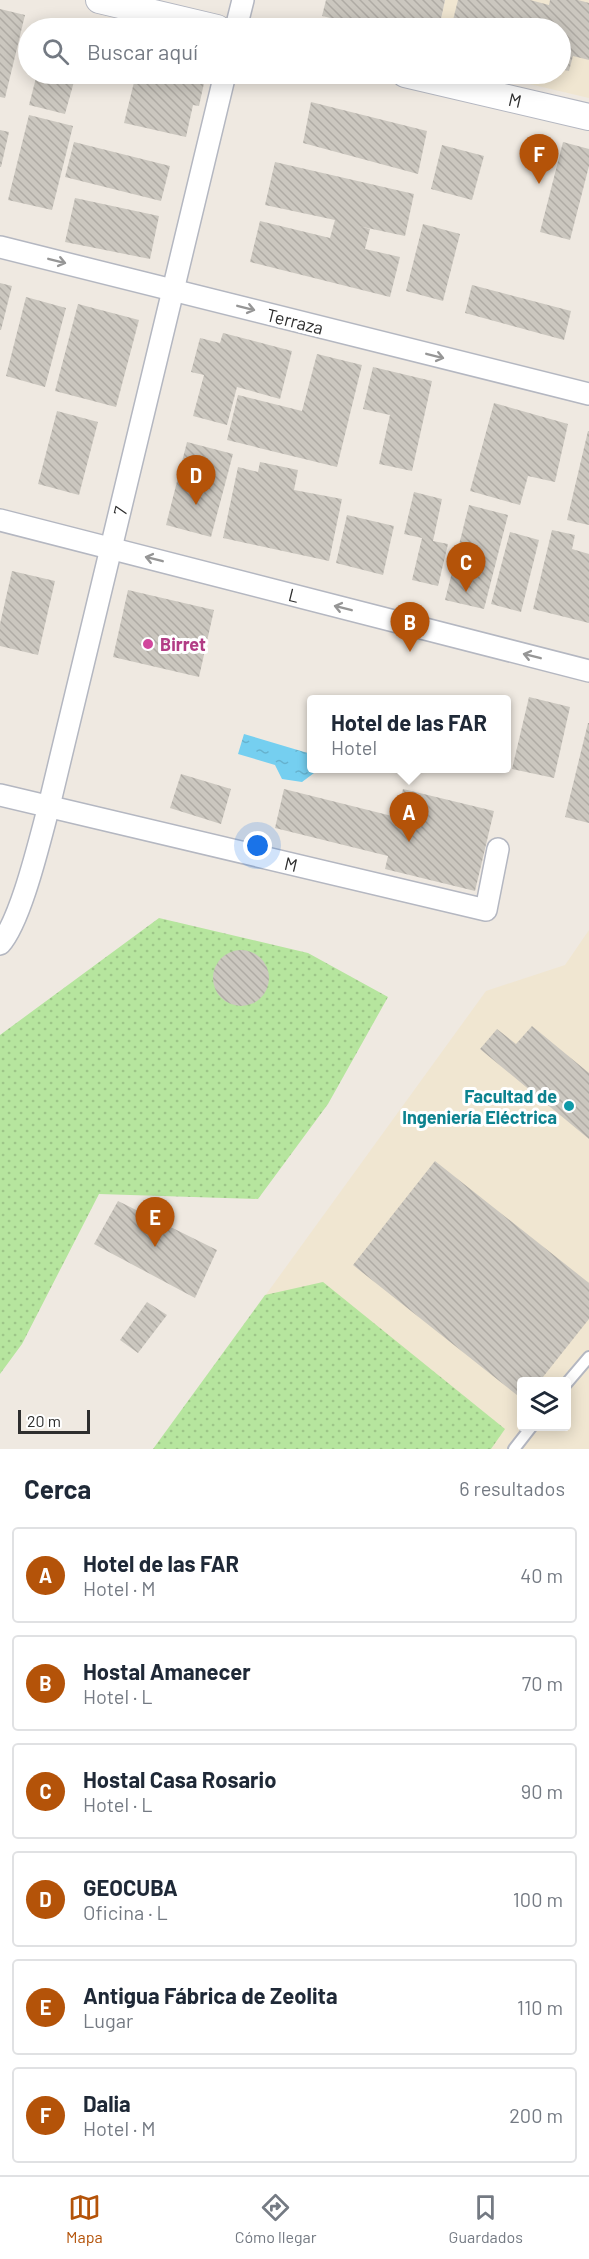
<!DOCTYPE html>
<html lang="es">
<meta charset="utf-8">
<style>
body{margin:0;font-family:Barlow,sans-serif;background:#f6f6f7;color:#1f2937}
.controls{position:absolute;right:18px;bottom:18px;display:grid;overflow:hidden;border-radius:6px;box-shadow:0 3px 15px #0003}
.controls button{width:54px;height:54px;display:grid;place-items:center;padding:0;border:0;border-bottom:2px solid #e0e1e3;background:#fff;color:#1f2937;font:30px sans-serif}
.scale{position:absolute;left:18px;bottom:15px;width:72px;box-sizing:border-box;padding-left:6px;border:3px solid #2e2e2e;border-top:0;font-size:16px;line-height:21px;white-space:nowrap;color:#2e2e2e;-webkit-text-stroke:4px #fff;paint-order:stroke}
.you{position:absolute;left:258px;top:846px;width:21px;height:21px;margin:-15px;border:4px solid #fff;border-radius:50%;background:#1a73e8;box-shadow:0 0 0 9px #1a73e833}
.badge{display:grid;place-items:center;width:39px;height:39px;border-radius:50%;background:#b45309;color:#fff;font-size:20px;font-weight:700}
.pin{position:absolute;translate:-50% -50px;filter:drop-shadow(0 2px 3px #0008)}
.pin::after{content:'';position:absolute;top:32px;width:21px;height:18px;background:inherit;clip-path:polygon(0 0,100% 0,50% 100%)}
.popup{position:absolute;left:307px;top:695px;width:204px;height:78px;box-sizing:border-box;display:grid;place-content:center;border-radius:6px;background:#fff;filter:drop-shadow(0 2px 4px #0005);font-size:20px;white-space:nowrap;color:#747a83}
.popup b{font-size:22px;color:#1f2937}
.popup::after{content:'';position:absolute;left:50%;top:100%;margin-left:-12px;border:12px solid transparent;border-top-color:#fff}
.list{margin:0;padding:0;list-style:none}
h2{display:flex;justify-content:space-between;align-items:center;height:78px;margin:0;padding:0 24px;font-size:26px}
h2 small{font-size:20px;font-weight:400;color:#747a83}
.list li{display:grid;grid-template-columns:39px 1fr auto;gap:18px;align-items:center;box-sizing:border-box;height:96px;margin:0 12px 12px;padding:0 12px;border:2px solid #e0e1e3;border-radius:6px}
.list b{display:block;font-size:22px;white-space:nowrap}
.list p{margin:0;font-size:20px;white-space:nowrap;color:#747a83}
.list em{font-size:20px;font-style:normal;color:#747a83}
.icon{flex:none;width:33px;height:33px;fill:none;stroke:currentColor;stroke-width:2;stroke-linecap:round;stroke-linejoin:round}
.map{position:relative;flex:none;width:589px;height:1449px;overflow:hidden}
.search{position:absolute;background:#fff;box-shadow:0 3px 15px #0003;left:18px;right:18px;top:18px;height:66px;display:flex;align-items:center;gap:15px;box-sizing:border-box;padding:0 21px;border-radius:33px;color:#747a83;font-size:22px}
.sheet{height:726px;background:#fff}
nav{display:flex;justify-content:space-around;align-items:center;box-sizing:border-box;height:84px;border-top:2px solid #e0e1e3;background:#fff;font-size:16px;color:#747a83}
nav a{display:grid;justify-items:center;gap:3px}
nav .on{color:#b45309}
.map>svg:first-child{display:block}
.education{fill:#f0e6d1;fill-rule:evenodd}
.grass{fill:url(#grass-dots)}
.water{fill:url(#water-ripples)}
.building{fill:url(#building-back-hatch)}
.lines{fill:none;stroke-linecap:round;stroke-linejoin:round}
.service-casing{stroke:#b4b7c1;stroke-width:14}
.minor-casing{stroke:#b4b7c1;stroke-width:24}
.tertiary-casing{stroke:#b4b7c1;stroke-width:28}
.service{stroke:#fff;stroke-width:10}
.minor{stroke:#fff;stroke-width:21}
.tertiary{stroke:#fff;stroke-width:26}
.oneway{stroke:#969696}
.hotel-dot{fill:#d1479c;stroke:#fff;stroke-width:2}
.culture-dot{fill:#0f9aa8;stroke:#fff;stroke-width:2}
.labels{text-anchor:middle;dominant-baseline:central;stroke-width:6;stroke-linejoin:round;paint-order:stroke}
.street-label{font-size:18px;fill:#2e2e2e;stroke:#fff}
.hotel-label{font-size:18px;font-weight:bold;fill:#b23c85;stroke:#fff;text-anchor:start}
.culture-label{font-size:18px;font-weight:bold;fill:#0d838f;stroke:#fff;text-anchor:end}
</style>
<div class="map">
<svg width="589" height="1449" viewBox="0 0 589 1449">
<defs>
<pattern id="grass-dots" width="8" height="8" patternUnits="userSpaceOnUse" patternTransform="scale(1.5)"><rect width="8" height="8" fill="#b6e59e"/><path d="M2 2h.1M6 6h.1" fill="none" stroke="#9dc588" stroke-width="1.8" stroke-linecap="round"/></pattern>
<pattern id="water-ripples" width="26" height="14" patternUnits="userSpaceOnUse" patternTransform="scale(1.5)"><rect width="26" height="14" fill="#75cff0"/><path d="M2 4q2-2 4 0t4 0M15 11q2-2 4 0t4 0" fill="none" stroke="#66b2ce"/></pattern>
<pattern id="building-back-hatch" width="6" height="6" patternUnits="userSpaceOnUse" patternTransform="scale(1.5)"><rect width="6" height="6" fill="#cbc7bf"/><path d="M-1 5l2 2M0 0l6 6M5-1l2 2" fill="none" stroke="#afaba4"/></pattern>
</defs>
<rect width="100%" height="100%" fill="#efe9e1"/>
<!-- education -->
<g class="education">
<path d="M445,0h144v98l-102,-24h73v-46h-121z"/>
<path d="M589,930v519h-435l332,-458 79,-26zM522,1382h44v44h-44z"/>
</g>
<!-- grass -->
<g class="grass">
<path d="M159,918l149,35 80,44 -60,107 -70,95 -159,-5 -77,150 -22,30v-339z"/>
<path d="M323,1282l182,147 -14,20h-338l112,-154z"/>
</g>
<!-- water -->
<path class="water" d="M244,734l67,20 1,14 3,1 -1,4 -12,9 -20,-3 -7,-14 -37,-11z"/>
<!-- building -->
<g class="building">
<path d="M326,0h119l-6,28h-66l-51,-12z"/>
<path d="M458,0h72l19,5 1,-5h28l11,3v57l-16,-4 -4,15 -9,-2v-41h-109z"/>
<path d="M0,9l25,6 -20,83 -5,-1z"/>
<path d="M37,74h22l16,4 -10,36 -36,-9z"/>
<path d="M136,74h70l-7,32 -6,-1 -7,32 -62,-14z"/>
<path d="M311,102l116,29 -9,43 -115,-31z"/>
<path d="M29,115l44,11 -21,84 -44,-10z"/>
<path d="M0,130l9,2 -8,35h-1z"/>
<path d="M74,142l96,24 -9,35 -96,-24z"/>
<path d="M563,142l26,7v17l-19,74 -30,-8z"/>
<path d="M442,145l42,11 -12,44 -41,-11z"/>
<path d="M275,162l139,32 -9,42 -47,-10 12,3 -5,20 35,8 -10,40 -140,-35 10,-41 70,17 5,-18 -70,-15z"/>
<path d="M75,198l84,18 -9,43 -85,-17z"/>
<path d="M423,224l37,10 -17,67 -37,-10z"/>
<path d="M0,283l12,3 -11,44h-1z"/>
<path d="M472,285l99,26 -7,29 -99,-27z"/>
<path d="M26,297l40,11 -21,79 -39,-11z"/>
<path d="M78,304l61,16 -23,87 -61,-16z"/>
<path d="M223,333l69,18 -12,48 -43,-12 -10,38 -34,-9 11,-41 -13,-3 9,-34 20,5z"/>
<path d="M317,354l45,11 -25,102 -110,-27 11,-45 64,16z"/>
<path d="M373,367l59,14 -20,90 -33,-7 11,-49 -27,-6z"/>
<path d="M494,403l74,21 -13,58 -27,-6 -8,29 -50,-14z"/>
<path d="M57,411l41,11 -19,73 -41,-11z"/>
<path d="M588,431h1v94l-22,-5z"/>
<path d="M187,442l46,12 -22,83 -45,-12z"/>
<path d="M260,462l38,8 -4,20 48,9 -13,62 -106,-23 15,-71 20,5z"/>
<path d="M414,492l28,7 -9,42 15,3 -10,42 -26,-6 10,-42 -18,-4z"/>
<path d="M469,505l39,10 -24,94 -39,-9z"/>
<path d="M347,515l47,11 -11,49 -47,-12z"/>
<path d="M552,530l23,5 -3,14 17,5v69l-56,-14z"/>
<path d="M510,532l29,8 -18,72 -30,-8z"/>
<path d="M12,571l43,10 -17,74 -38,-9v-22z"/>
<path d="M128,590l86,20 -15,67 -86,-20z"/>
<path d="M529,697l41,10 -16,71 -42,-9z"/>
<path d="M588,723h1v100l-24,-6z"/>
<path d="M181,774l50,15 -10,35 -51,-16z"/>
<path d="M284,789l112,28 7,-28 91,22 -19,80 -90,-22 3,-13 -113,-28z"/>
<circle cx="241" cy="978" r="28"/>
<path d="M532,1026l57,47v66l-109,-90 17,-20 19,15z"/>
<path d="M435,1161l154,122v36l-50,63h-17v17l-169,-134z"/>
<path d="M118,1201l99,49 -22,48 -101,-54z"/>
<path d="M147,1302l20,13 -29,38 -18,-13z"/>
</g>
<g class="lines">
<!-- service casing -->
<g class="service-casing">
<g id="service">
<path d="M566,1384l23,-27"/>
<path d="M514,1449l18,-23"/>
</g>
</g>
<!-- minor casing -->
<g class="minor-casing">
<g id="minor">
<path d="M236,28l7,-28"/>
<path d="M0,247l589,147"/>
<path d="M0,520l589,151"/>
<path d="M0,795l486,115 12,-61"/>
<path d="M0,944c21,-23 40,-105 49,-138l176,-732"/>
</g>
</g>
<!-- tertiary casing -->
<g class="tertiary-casing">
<g id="tertiary">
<path d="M99,0l118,28"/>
<path d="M405,74l184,43"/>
</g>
</g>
<!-- service -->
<use href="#service" class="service"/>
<!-- minor -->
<use href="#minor" class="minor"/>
<!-- tertiary -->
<use href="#tertiary" class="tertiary"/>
</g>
<!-- one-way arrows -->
<defs><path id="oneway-shaft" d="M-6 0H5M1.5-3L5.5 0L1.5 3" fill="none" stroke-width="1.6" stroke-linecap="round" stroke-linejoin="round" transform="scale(1.5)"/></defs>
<g class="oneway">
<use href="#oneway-shaft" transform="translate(57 261) rotate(14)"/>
<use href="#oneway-shaft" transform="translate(246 308) rotate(14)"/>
<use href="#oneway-shaft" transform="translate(435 356) rotate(14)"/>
<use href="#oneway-shaft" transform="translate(154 559) rotate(-166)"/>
<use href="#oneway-shaft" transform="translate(343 608) rotate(-166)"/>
<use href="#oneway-shaft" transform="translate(532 656) rotate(-166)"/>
</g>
<!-- markers -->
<circle class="hotel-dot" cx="148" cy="644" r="6"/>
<circle class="culture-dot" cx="569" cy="1106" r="6"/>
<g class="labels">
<!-- street labels -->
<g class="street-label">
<text transform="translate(515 100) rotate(13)">M</text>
<text transform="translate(295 321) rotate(14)">Terraza</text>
<text transform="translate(120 511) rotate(-76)">7</text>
<text transform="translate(294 595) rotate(14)">L</text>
<text transform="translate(291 864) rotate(13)">M</text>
</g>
<!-- hotel labels -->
<g class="hotel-label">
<text x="160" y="644">Birret</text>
</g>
<!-- culture labels -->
<g class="culture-label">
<text x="557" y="1096">Facultad de<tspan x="557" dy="21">Ingeniería Eléctrica</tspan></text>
</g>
</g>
</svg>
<div class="controls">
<button><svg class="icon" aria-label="layers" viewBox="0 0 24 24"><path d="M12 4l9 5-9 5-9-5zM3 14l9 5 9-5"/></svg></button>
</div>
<div class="scale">20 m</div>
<div class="you"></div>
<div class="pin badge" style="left:409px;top:842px">A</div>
<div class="popup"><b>Hotel de las FAR</b>Hotel</div>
<div class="pin badge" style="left:410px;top:652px">B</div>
<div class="pin badge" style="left:466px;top:592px">C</div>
<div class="pin badge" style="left:196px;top:505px">D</div>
<div class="pin badge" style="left:155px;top:1247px">E</div>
<div class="pin badge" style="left:539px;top:184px">F</div>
<div class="search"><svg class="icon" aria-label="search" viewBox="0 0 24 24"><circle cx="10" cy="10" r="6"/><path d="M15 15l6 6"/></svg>Buscar aquí</div>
</div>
<section class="sheet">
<h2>Cerca<small>6 resultados</small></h2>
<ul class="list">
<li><span class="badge">A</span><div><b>Hotel de las FAR</b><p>Hotel · M</p></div><em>40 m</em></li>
<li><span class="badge">B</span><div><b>Hostal Amanecer</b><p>Hotel · L</p></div><em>70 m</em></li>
<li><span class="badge">C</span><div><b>Hostal Casa Rosario</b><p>Hotel · L</p></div><em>90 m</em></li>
<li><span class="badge">D</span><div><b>GEOCUBA</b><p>Oficina · L</p></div><em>100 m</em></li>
<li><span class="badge">E</span><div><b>Antigua Fábrica de Zeolita</b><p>Lugar</p></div><em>110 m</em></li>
<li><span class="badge">F</span><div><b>Dalia</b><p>Hotel · M</p></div><em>200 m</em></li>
</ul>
</section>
<nav>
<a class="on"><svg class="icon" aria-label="map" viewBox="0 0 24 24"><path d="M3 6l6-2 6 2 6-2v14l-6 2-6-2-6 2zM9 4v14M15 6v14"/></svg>Mapa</a>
<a><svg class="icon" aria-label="directions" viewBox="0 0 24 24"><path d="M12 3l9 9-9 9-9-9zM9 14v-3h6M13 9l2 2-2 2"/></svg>Cómo llegar</a>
<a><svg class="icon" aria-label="saved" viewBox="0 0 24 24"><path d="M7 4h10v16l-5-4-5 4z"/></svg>Guardados</a>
</nav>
